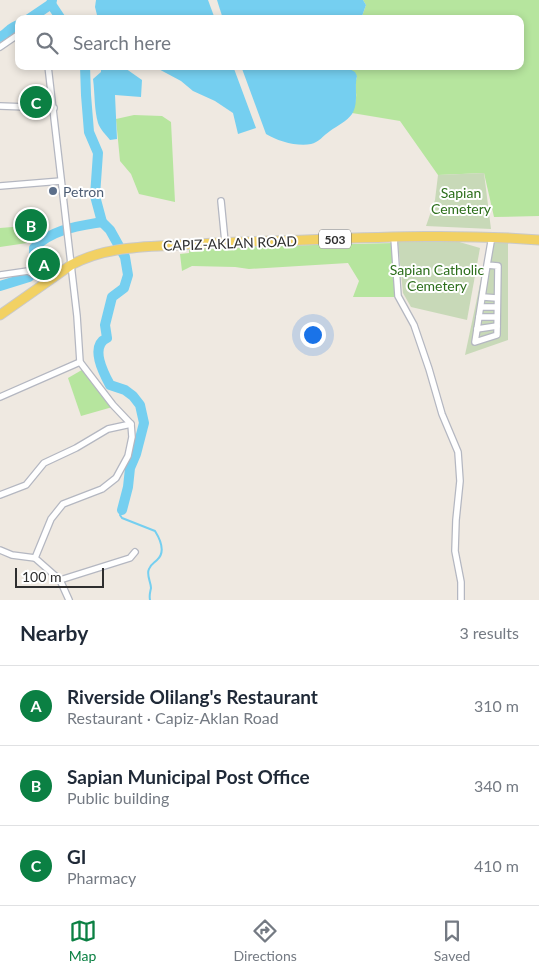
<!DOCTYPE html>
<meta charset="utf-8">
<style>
body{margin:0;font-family:Lato,sans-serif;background:#f2f2f3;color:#1f2937}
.scale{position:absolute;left:15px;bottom:12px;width:89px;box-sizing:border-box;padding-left:5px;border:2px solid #2e2e2e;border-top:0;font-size:14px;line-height:18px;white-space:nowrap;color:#2e2e2e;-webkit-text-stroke:4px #fff;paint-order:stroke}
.you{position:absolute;left:312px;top:334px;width:18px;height:18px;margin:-12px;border:4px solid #fff;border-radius:50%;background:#1a73e8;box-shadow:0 0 0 8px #1a73e833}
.badge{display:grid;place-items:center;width:32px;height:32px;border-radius:50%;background:#0b8043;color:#fff;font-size:16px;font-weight:700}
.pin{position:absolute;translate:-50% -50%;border:2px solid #fff;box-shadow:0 1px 5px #0006}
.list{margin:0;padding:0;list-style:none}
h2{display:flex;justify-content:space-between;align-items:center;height:65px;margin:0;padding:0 20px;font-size:21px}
h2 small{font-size:16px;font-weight:400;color:#747a83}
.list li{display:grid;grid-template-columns:32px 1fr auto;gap:15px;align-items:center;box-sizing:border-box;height:80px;padding:0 20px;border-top:1px solid #e0e1e3}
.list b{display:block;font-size:19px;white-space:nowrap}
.list p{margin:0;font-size:16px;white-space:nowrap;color:#747a83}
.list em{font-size:16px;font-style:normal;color:#747a83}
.icon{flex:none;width:28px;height:28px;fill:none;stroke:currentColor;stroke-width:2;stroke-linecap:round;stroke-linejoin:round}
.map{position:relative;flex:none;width:539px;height:600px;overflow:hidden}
.search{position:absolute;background:#fff;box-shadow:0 2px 8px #0003;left:15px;right:15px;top:15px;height:55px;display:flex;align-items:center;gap:12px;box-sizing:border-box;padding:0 18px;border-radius:10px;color:#747a83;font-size:19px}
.sheet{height:305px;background:#fff}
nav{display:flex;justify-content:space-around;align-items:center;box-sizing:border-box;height:70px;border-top:1px solid #e0e1e3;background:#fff;font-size:14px;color:#747a83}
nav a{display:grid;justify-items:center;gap:2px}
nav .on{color:#0b8043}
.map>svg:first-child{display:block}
.green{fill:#b6e59e}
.cemetery{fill:#c8d9b8}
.water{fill:#75cff0}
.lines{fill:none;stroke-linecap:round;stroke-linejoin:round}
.stream{stroke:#75cff0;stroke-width:2}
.river{stroke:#75cff0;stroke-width:10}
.street-casing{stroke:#b4b7c1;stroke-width:8}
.primary-casing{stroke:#c9c9c9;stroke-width:11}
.street{stroke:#fff;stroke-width:5.5}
.primary{stroke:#f2d163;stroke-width:9}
.service-dot{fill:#5c6f8a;stroke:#fff;stroke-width:2}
.labels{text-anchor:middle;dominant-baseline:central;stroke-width:4;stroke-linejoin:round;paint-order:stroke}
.shield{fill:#fff;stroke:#6d6d6d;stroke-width:1}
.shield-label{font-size:12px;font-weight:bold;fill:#2e2e2e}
.service-label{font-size:14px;fill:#4e5e75;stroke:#fff;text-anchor:start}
.park-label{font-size:14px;fill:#2c6e1b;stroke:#fff}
.street-label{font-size:14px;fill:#2e2e2e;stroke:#fff}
</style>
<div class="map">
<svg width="539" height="600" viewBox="0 0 539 600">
<rect width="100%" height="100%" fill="#efe9e1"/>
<!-- green -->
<g class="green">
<path d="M363,0h176v216l-45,1 -10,-44 -46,2 -38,-54 -48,-8c2,-6 5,-14 4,-20 0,-7 -1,-10 1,-17l-13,-9 176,-1v-47h-159l5,-14z"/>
<path d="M134,115l28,1 9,6 4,80 -36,-8 -8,-20 -11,-13 -4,-42z"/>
<path d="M25,226l2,17 -27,4v-19z"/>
<path d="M395,243l4,54h-46l6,-16 -11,-18 -99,6 -14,-2 -43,-1 -10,5 -2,-17 9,-1v-5z"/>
<path d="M87,367l29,39 -35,10 -13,-38z"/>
</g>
<!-- cemetery -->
<g class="cemetery">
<path d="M484,173l7,56 -65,-3 9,-26 3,-25z"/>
<path d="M490,237l18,1v102l-43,15z"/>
<path d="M456,241l24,7 -13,72 -56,-13 -8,-14 -5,-51z"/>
</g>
<!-- water -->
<g class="water">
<path d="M96,0h112l7,19h-117l-3,-12z"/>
<path d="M217,0h146l3,5 -5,14h-138z"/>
<path d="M101,66h21l20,14 -1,17 -26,-2 2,44 -7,1c-4,-5 -10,-11 -12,-17 -4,-14 -3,-29 -5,-44l8,-7z"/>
<path d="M153,66h80l23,62 -18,6 -5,-21 -18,-12 -22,-10 -12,-10z"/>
<path d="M241,66h103l11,6 2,4c-3,12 2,27 -5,38 -5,7 -15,12 -22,17 -6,4 -12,12 -19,13 -13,3 -34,-3 -45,-10z"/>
</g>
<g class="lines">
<!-- stream -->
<path class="stream" d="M122,510l-2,5 2,3 33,13c5,8 11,21 2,29 -3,3 -6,4 -8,9 -3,6 2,13 2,19 -1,5 -2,7 -1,12"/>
<!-- river -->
<g class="river">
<path d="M51,4l10,15"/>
<path d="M29,19l22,-15 1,-4"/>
<path d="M0,37c7,-3 10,-10 19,-12"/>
<path d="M85,66l1,29 3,37 9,21 -3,43 7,26 8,8 15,27 3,18 -4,13 -12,9 -7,28 2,13c-18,8 -3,36 3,47l15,5 8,6 7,9 4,18 -8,31 -6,14 -2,19 -6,23"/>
<path d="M0,286l29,-9 6,-6 -1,-23c17,-19 45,-22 68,-26"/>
</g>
<!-- street casing -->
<g class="street-casing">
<g id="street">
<path d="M0,47l19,-13"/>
<path d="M48,66l29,250 3,46 33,43 18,19 1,13 -4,19 -12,22 -14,11 -39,15 -12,15 -16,39 25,22 9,20"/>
<path d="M0,106l54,2"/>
<path d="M0,186l61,-5"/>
<path d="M221,201l4,41"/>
<path d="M394,237l4,59 16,29 15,44 13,45 16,38 2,29 -4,39 -1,31 6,31v18"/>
<path d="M487,265l-12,77 22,-7 1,-69 -11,-1 5,-29"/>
<path d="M0,275l28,-4 19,11"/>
<path d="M483,297l14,1"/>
<path d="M481,307h16"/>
<path d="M479,317h18"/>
<path d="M477,329l20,-3"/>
<path d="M0,397l80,-35"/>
<path d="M0,495l26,-10 18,-22 32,-15 32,-19 23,-5"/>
<path d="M0,550l12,5 23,3"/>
<path d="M60,580l70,-22 5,-6"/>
</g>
</g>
<!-- primary casing -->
<g class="primary-casing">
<path id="primary" d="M0,315l71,-50c33,-18 70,-18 107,-20 32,-2 63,-3 95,-4 89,-3 178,-8 266,-1"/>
</g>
<!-- street -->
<use href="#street" class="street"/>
<!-- primary -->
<use href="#primary" class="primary"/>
</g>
<!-- markers -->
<circle class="service-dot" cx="53" cy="191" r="5"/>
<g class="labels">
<!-- shield labels -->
<rect class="shield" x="319" y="229.5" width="32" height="19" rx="4"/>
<g class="shield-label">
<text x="335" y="239">503</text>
</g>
<!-- service labels -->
<g class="service-label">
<text x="63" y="191">Petron</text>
</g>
<!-- park labels -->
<g class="park-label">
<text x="461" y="192">Sapian<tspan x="461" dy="16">Cemetery</tspan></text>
<text x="437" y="269">Sapian Catholic<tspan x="437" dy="16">Cemetery</tspan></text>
</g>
<!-- street labels -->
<g class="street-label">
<text transform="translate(230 243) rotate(-2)">CAPIZ-AKLAN ROAD</text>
</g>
</g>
</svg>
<div class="scale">100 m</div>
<div class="you"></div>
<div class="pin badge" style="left:44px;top:264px">A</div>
<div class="pin badge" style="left:31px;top:225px">B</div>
<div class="pin badge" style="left:36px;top:102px">C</div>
<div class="search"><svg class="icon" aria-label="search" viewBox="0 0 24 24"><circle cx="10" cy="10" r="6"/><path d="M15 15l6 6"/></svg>Search here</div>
</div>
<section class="sheet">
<h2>Nearby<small>3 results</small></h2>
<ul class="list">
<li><span class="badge">A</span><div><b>Riverside Olilang's Restaurant</b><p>Restaurant · Capiz-Aklan Road</p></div><em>310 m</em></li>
<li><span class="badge">B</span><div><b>Sapian Municipal Post Office</b><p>Public building</p></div><em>340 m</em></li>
<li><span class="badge">C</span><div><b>GI</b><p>Pharmacy</p></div><em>410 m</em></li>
</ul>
</section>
<nav>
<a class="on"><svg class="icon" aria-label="map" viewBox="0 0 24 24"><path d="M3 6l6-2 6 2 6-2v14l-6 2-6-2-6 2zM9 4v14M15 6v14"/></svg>Map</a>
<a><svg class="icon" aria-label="directions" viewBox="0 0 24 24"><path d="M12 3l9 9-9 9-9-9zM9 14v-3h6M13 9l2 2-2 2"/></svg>Directions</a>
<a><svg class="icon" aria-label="saved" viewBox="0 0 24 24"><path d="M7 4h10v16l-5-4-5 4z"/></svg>Saved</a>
</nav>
